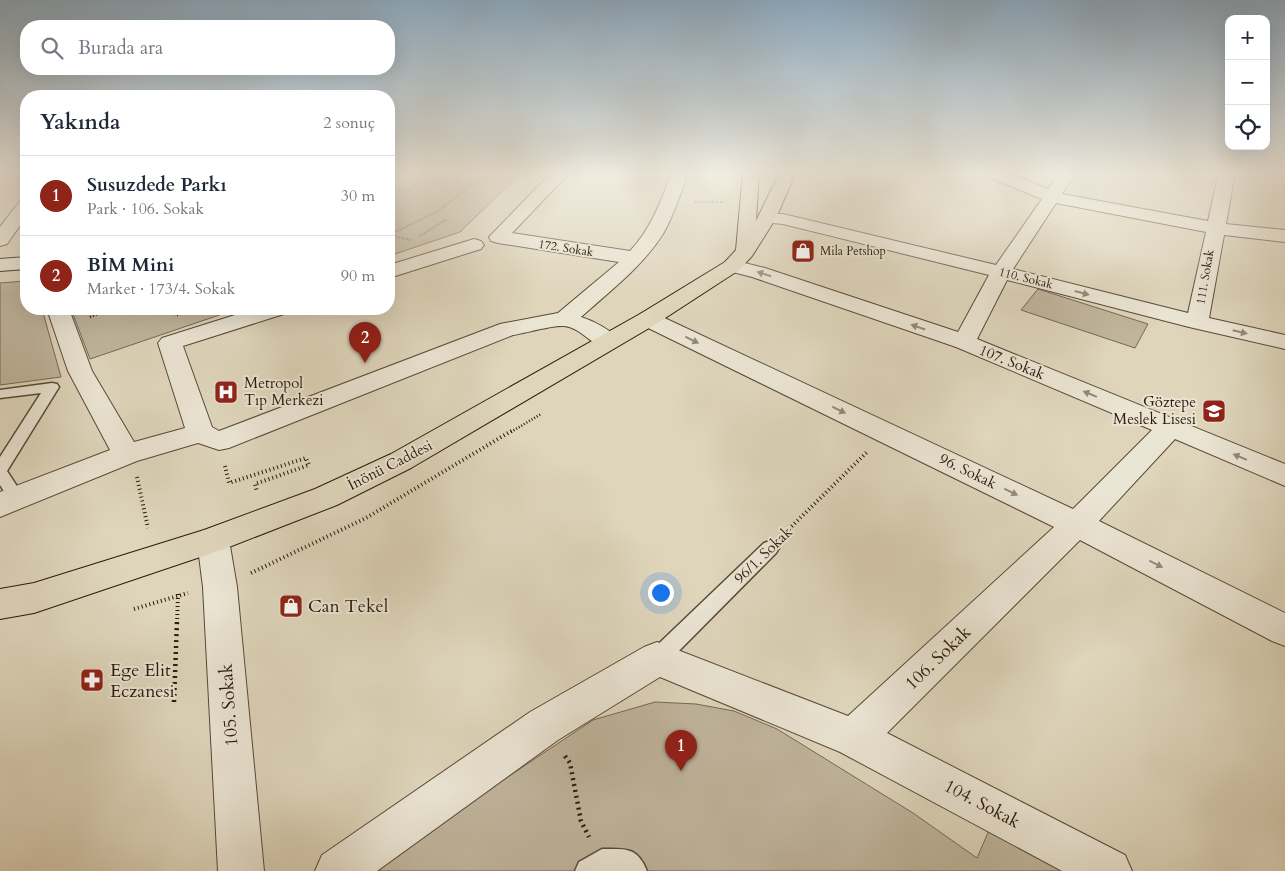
<!DOCTYPE html>
<html lang="tr">
<meta charset="utf-8">
<style>
body{margin:0;font-family:Cardo,serif;background:#f2f2f3;color:#1f2937}
.controls{position:absolute;right:15px;top:15px;display:grid;overflow:hidden;border-radius:10px;box-shadow:0 5px 20px #0002}
.controls button{width:45px;height:45px;display:grid;place-items:center;padding:0;border:0;border-bottom:1px solid #e0e1e3;background:#fff;color:#1f2937;font:25px sans-serif}
.you{position:absolute;left:660px;top:592px;width:18px;height:18px;margin:-12px;border:4px solid #fff;border-radius:50%;background:#1a73e8;box-shadow:0 0 0 8px #1a73e833}
.badge{display:grid;place-items:center;width:32px;height:32px;border-radius:50%;background:#8f2418;color:#fff;font-size:16px;font-weight:700}
.pin{position:absolute;translate:-50% -41px;filter:drop-shadow(0 1px 2px #0008)}
.pin::after{content:'';position:absolute;top:26px;width:18px;height:15px;background:inherit;clip-path:polygon(0 0,100% 0,50% 100%)}
.list{margin:0;padding:0;list-style:none}
h2{display:flex;justify-content:space-between;align-items:center;height:65px;margin:0;padding:0 20px;font-size:21px}
h2 small{font-size:16px;font-weight:400;color:#747a83}
.list li{display:grid;grid-template-columns:32px 1fr auto;gap:15px;align-items:center;box-sizing:border-box;height:80px;padding:0 20px;border-top:1px solid #e0e1e3}
.list b{display:block;font-size:19px;white-space:nowrap}
.list p{margin:0;font-size:16px;white-space:nowrap;color:#747a83}
.list em{font-size:16px;font-style:normal;color:#747a83}
.icon{flex:none;width:28px;height:28px;fill:none;stroke:currentColor;stroke-width:2;stroke-linecap:round;stroke-linejoin:round}
.map{position:relative;flex:none;width:1285px;height:871px;overflow:hidden}
.search{position:absolute;background:#fff;box-shadow:0 5px 20px #0002;left:20px;top:20px;width:375px;height:55px;display:flex;align-items:center;gap:12px;box-sizing:border-box;padding:0 18px;border-radius:20px;color:#747a83;font-size:19px}
.panel{position:absolute;background:#fff;box-shadow:0 5px 20px #0002;left:20px;top:90px;width:375px;height:225px;border-radius:20px}
.map>svg:first-child{display:block}
.green{fill:#c0b59d;stroke:#766854}
.lines{fill:none;stroke-linecap:round;stroke-linejoin:round}
.lane-casing{stroke:#584937;stroke-width:3}
.street-casing{stroke:#584937;stroke-width:2}
.secondary-casing{stroke:#2c1a0b;stroke-width:2}
.primary-casing{stroke:#2c1a0b;stroke-width:2}
.path-far3{stroke:#2c1a0b;stroke-width:2;stroke-dasharray:0.5 2;stroke-linecap:butt}
.path-far2{stroke:#2c1a0b;stroke-width:2.5;stroke-dasharray:1 2;stroke-linecap:butt}
.path-far1{stroke:#2c1a0b;stroke-width:4;stroke-dasharray:1 3;stroke-linecap:butt}
.path{stroke:#2c1a0b;stroke-width:4.5;stroke-dasharray:2 4;stroke-linecap:butt}
.lane{fill:#eae4d3;fill-rule:evenodd}
.street{fill:#eae4d3;fill-rule:evenodd}
.secondary{fill:#eae4d3;fill-rule:evenodd}
.primary{fill:#ded5bb;fill-rule:evenodd}
.oneway{fill:#948979}
.labels{text-anchor:middle;dominant-baseline:central;stroke-width:4;stroke-linejoin:round;paint-order:stroke}
.far-street-label{font-size:12px;fill:#2c1a0b;stroke:#eae4d3}
.far-poi-label{font-size:12px;fill:#2c1a0b;stroke:#eae4d3;text-anchor:start}
.street-label{font-size:15px;fill:#2c1a0b;stroke:#eae4d3}
.poi-label{font-size:15px;fill:#2c1a0b;stroke:#eae4d3;text-anchor:start}
.near-poi-label{font-size:18px;fill:#2c1a0b;stroke:#eae4d3;text-anchor:start}
.near-street-label{font-size:18px;fill:#2c1a0b;stroke:#eae4d3}
</style>
<div class="map">
<svg width="1285" height="871" viewBox="0 0 1285 871">
<rect width="100%" height="100%" fill="#ded5bb"/>
<filter id="stains"><feTurbulence type="fractalNoise" baseFrequency=".004" numOctaves="4"/><feColorMatrix values="0 0 0 0 .2 0 0 0 0 .09 0 0 0 0 .02 0 0 0 .5 -.17"/></filter>
<radialGradient id="worn" r=".72"><stop offset=".6" stop-color="#630" stop-opacity="0"/><stop offset="1" stop-color="#630" stop-opacity=".3"/></radialGradient>
<!-- green -->
<g class="green">
<path d="M389,172h133l-62,60 -71,24z"/>
<path d="M26,281v28h16l19,68 -61,8v-102z"/>
<path d="M1038,289l110,35 -13,24 -114,-38z"/>
<path d="M71,309h166l-147,50z"/>
<path d="M655,702l41,2 38,7 43,18 136,84 64,45 13,-30 77,43h-700l226,-151z"/>
</g>
<g class="lines">
<!-- lane casing -->
<g class="lane-casing">
<g id="lane">
<path d="M52,383l5,1 2,3 -52,84 17,26 -2,4 -6,2 -6,-2 -10,-16v-28l41,-64 -41,5v-8z"/>
<path d="M770,541l6,2 3,5 -3,5 -112,113 -7,2 -7,-2 -3,-7 3,-7 114,-109z"/>
<path d="M602,849c23,0 35,-3 45,22h-72l4,-9z"/>
</g>
</g>
<!-- street casing -->
<g class="street-casing">
<g id="street">
<path d="M552,172h18l-58,61 118,18c21,-22 31,-50 42,-79h16c-7,21 -14,43 -25,62 -21,33 -53,57 -82,83 13,4 31,13 39,25l-4,5c-22,6 -31,-19 -52,-21 -12,-1 -38,7 -51,9l-284,113 -10,2 -21,-7 -61,18 -137,56v-25l110,-42 -42,-79 -21,-62h22l23,62 42,71 51,-14 -27,-85 4,-5 92,-29h33l-3,5 -101,32 29,81 7,4 281,-107 58,-11 61,-51 -121,-19 -7,-2 -2,-4z"/>
<path d="M987,172h18l43,17 12,-17h16l-14,22 146,27 11,-49h16l-9,52 59,6v12l-61,-7 -15,83 76,17v14l-96,-22 -182,-47 -30,59 308,125v22l-110,-47 -76,82 186,92v33l-13,-5 -192,-101 -193,193 238,122 7,16h-70l-222,-119 -180,-75 -102,63 -181,131h-62l7,-16 208,-143 114,-65 13,-5 191,74 206,-189 -414,-203 -3,-5 3,-5 8,-2 8,2 417,195 79,-79 -196,-83 -204,-70 -27,-7 -3,-4 3,-4 7,-2 33,8 193,64 31,-57 -206,-51 -22,-2 -3,-4 3,-4h22l213,51 46,-66 -49,-20zM1056,203l150,29 -18,81 -175,-44z"/>
<path d="M26,200v17l-19,27 -7,2v-19l20,-26z"/>
<path d="M474,239l7,2 3,4 -3,4 -92,29v-13z"/>
<path d="M213,528l11,3 5,9 8,47 27,284h-46l-15,-284 -6,-47 5,-9z"/>
</g>
</g>
<!-- secondary casing -->
<g class="secondary-casing">
<path id="secondary" d="M26,257v12l-26,2v-12z"/>
</g>
<!-- primary casing -->
<g class="primary-casing">
<path id="primary" d="M743,172h16l-3,49 24,-49h16l-20,46 -24,38 -13,14 -83,54 -245,144 -74,37 -113,44 -190,64 -34,6v-30l34,-6 170,-53 111,-41 76,-35 249,-140 85,-52 11,-12z"/>
</g>
<!-- path-far3 -->
<g class="path-far3">
<path d="M421,178l7,-6"/>
<path d="M389,192c13,0 26,-1 32,-14l-13,-6"/>
<path d="M389,202l5,-10"/>
<path d="M695,202h28"/>
<path d="M389,235l51,-25 46,-38"/>
<path d="M390,235l20,5"/>
<path d="M420,236l27,-17"/>
</g>
<!-- path-far2 -->
<g class="path-far2">
<path d="M177,309l-3,5 4,1"/>
<path d="M90,317l20,-8"/>
<path d="M511,432l30,-18"/>
</g>
<!-- path-far1 -->
<g class="path-far1">
<path d="M225,466l4,17 77,-25 3,7 -54,19 2,8"/>
<path d="M137,477l11,51"/>
<path d="M786,532l81,-80"/>
<path d="M251,573l115,-55 147,-88"/>
<path d="M134,609l54,-16"/>
<path d="M177,623l1,-29"/>
</g>
<!-- path -->
<g class="path">
<path d="M174,702l3,-81"/>
<path d="M565,756l5,7 11,58 8,16"/>
</g>
<!-- lane -->
<use href="#lane" class="lane"/>
<!-- street -->
<use href="#street" class="street"/>
<!-- secondary -->
<use href="#secondary" class="secondary"/>
<!-- primary -->
<use href="#primary" class="primary"/>
</g>
<!-- one-way arrows -->
<defs><path id="oneway-solid" d="M-6-.8H1V-3.2L6.5 0L1 3.2V.8H-6Z" transform="scale(1.25)"/></defs>
<g class="oneway">
<use href="#oneway-solid" transform="translate(764 274) rotate(-162)"/>
<use href="#oneway-solid" transform="translate(1082 293) rotate(15)"/>
<use href="#oneway-solid" transform="translate(918 327) rotate(-161)"/>
<use href="#oneway-solid" transform="translate(1240 332) rotate(13)"/>
<use href="#oneway-solid" transform="translate(692 340) rotate(26)"/>
<use href="#oneway-solid" transform="translate(1090 394) rotate(-158)"/>
<use href="#oneway-solid" transform="translate(839 410) rotate(26)"/>
<use href="#oneway-solid" transform="translate(1240 457) rotate(-157)"/>
<use href="#oneway-solid" transform="translate(1011 492) rotate(26)"/>
<use href="#oneway-solid" transform="translate(1156 564) rotate(27)"/>
</g>
<!-- sky -->
<linearGradient id="sky" x2="0" y2="1"><stop stop-color="#8ba8be"/><stop offset="0.59" stop-color="#f0ece0"/><stop offset="1" stop-color="#f0ece0" stop-opacity="0"/></linearGradient>
<rect width="1285" height="294" fill="url(#sky)"/>
<!-- icons -->
<defs>
<g id="shop-square" transform="scale(1.25)"><rect x="-9" y="-9" width="18" height="18" rx="4" fill="#8f2418" stroke="#eae4d3"/><path d="M-5-2.5h2.3a2.7 3.5 0 0 1 5.4 0H5L5.5 6h-11ZM-1.5-2.5h3a1.5 2.3 0 0 0-3 0Z" fill="#fff"/></g>
<g id="hospital-square" transform="scale(1.25)"><rect x="-9" y="-9" width="18" height="18" rx="4" fill="#8f2418" stroke="#eae4d3"/><path d="M-5-5h3v3.5h4V-5h3V5h-3V1.5h-4V5h-3Z" fill="#fff"/></g>
<g id="school-square" transform="scale(1.25)"><rect x="-9" y="-9" width="18" height="18" rx="4" fill="#8f2418" stroke="#eae4d3"/><path d="M0-5L7-2L0 1L-7-2ZM-4 1L0 2.5L4 1V4Q0 6-4 4Z" fill="#fff"/></g>
<g id="pharmacy-square" transform="scale(1.25)"><rect x="-9" y="-9" width="18" height="18" rx="4" fill="#8f2418" stroke="#eae4d3"/><path d="M-2-6h4v4h4v4h-4v4h-4v-4h-4v-4h4Z" fill="#fff"/></g>
</defs>
<g fill-rule="evenodd">
<use href="#shop-square" x="803" y="251"/>
<use href="#hospital-square" x="226" y="392"/>
<use href="#school-square" x="1214" y="411"/>
<use href="#shop-square" x="291" y="606"/>
<use href="#pharmacy-square" x="92" y="680"/>
</g>
<g class="labels">
<!-- far-street labels -->
<g class="far-street-label">
<text transform="translate(566 248) rotate(9)">172. Sokak</text>
<text transform="translate(1205 277) rotate(-80)">111. Sokak</text>
<text transform="translate(1026 278) rotate(14)">110. Sokak</text>
</g>
<!-- far-poi labels -->
<g class="far-poi-label">
<text x="820" y="251">Mila Petshop</text>
</g>
<!-- street labels -->
<g class="street-label">
<text transform="translate(1012 362) rotate(22)">107. Sokak</text>
<text transform="translate(390 465) rotate(-27)">İnönü Caddesi</text>
<text transform="translate(968 471) rotate(26)">96. Sokak</text>
<text transform="translate(763 555) rotate(-44)">96/1. Sokak</text>
</g>
<!-- poi labels -->
<g class="poi-label">
<text x="244" y="383">Metropol<tspan x="244" dy="17">Tıp Merkezi</tspan></text>
<text x="1196" y="402" text-anchor="end">Göztepe<tspan x="1196" dy="17">Meslek Lisesi</tspan></text>
</g>
<!-- near-poi labels -->
<g class="near-poi-label">
<text x="308" y="606">Can Tekel</text>
<text x="110" y="670">Ege Elit<tspan x="110" dy="21">Eczanesi</tspan></text>
</g>
<!-- near-street labels -->
<g class="near-street-label">
<text transform="translate(938 658) rotate(-44)">106. Sokak</text>
<text transform="translate(229 705) rotate(-94)">105. Sokak</text>
<text transform="translate(982 804) rotate(28)">104. Sokak</text>
</g>
</g>
<rect width="100%" height="100%" filter="url(#stains)"/>
<rect width="100%" height="100%" fill="url(#worn)"/>
</svg>
<div class="controls">
<button>+</button>
<button>−</button>
<button><svg class="icon" aria-label="locate" viewBox="0 0 24 24"><circle cx="12" cy="12" r="6"/><path d="M12 2v4M12 18v4M2 12h4M18 12h4"/></svg></button>
</div>
<div class="you"></div>
<div class="pin badge" style="left:681px;top:771px">1</div>
<div class="pin badge" style="left:365px;top:363px">2</div>
<div class="search"><svg class="icon" aria-label="search" viewBox="0 0 24 24"><circle cx="10" cy="10" r="6"/><path d="M15 15l6 6"/></svg>Burada ara</div>
<section class="panel">
<h2>Yakında<small>2 sonuç</small></h2>
<ul class="list">
<li><span class="badge">1</span><div><b>Susuzdede Parkı</b><p>Park · 106. Sokak</p></div><em>30 m</em></li>
<li><span class="badge">2</span><div><b>BİM Mini</b><p>Market · 173/4. Sokak</p></div><em>90 m</em></li>
</ul>
</section>
</div>
